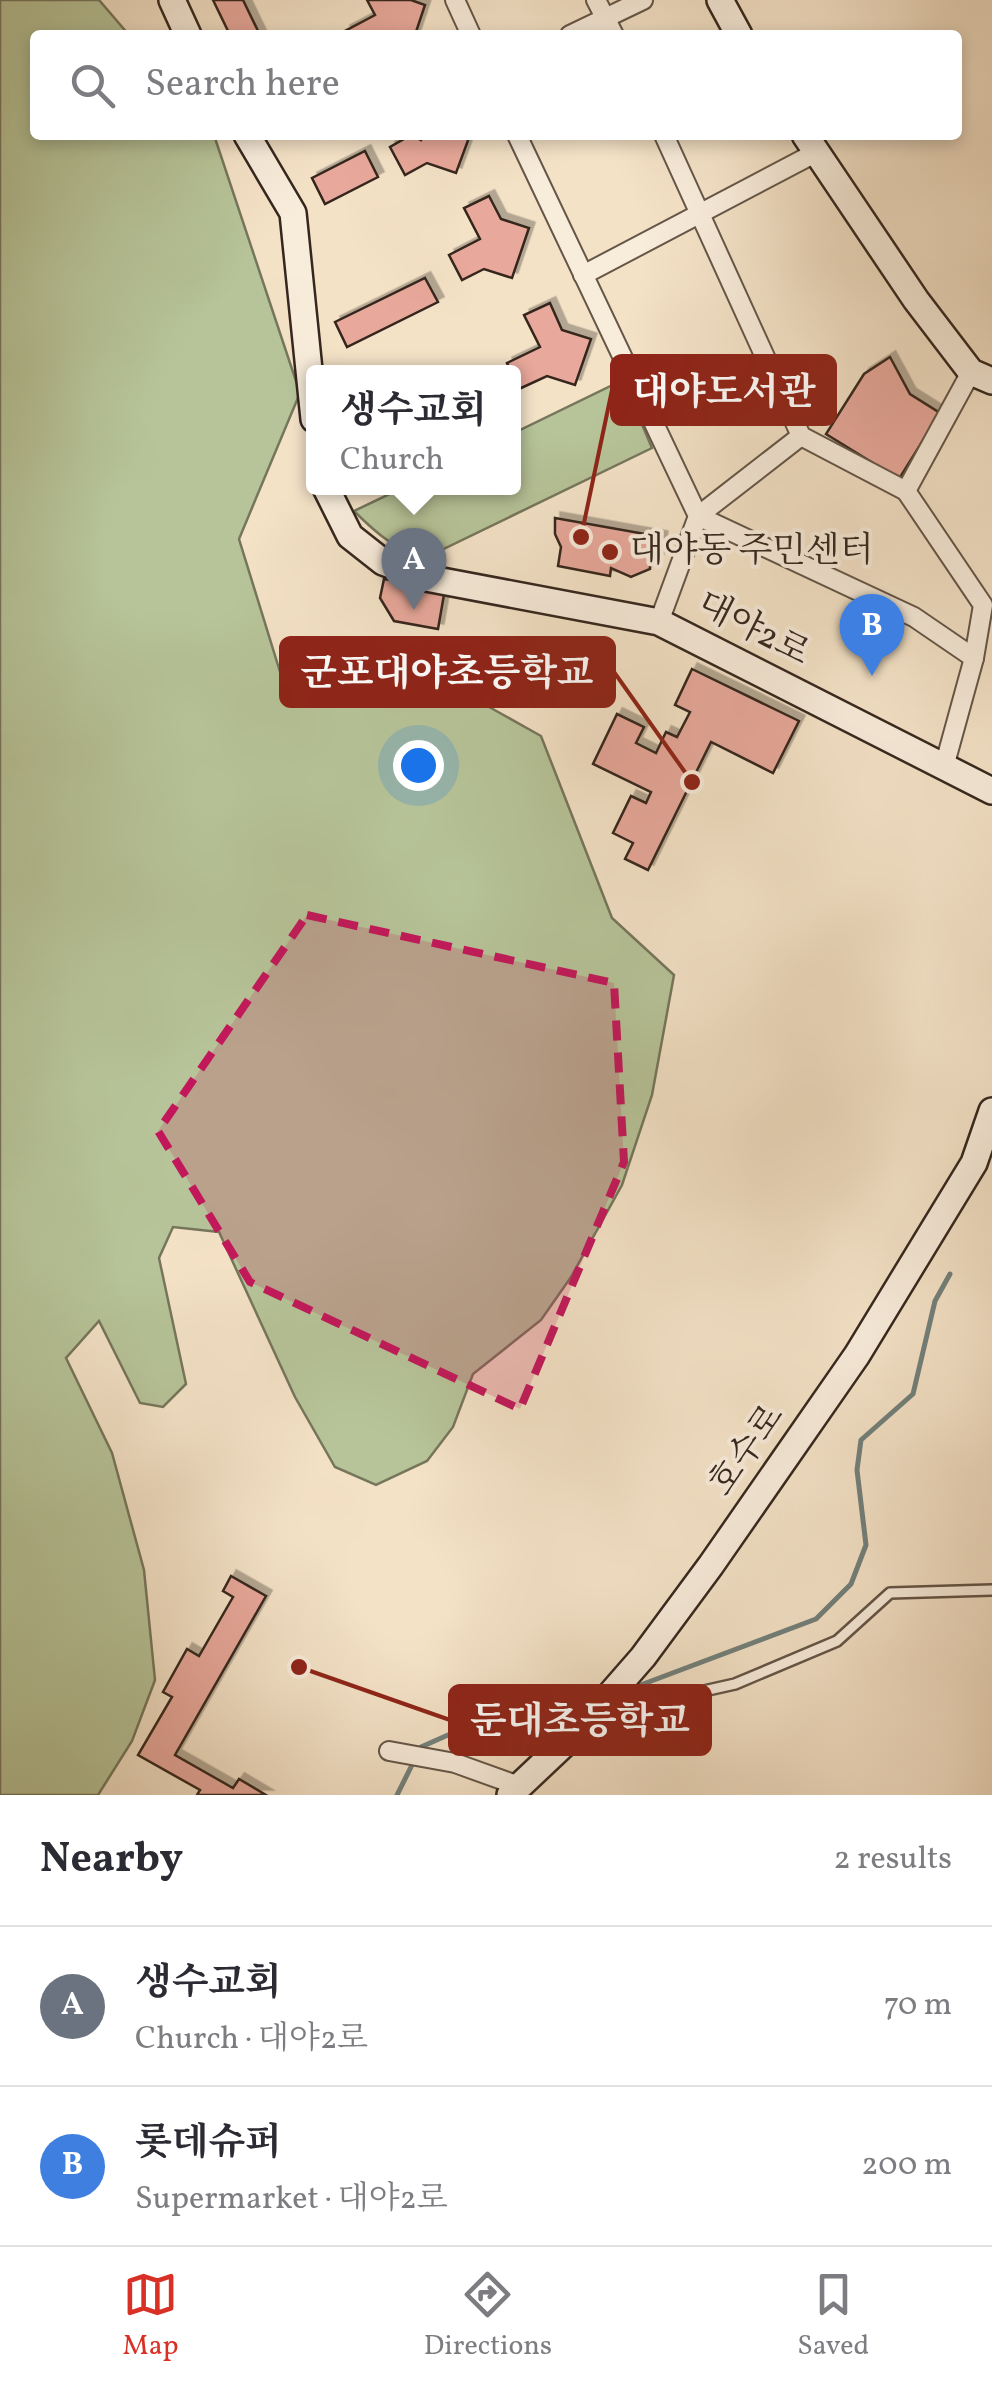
<!DOCTYPE html>
<meta charset="utf-8">
<style>
body{margin:0;font-family:Vollkorn,"Noto Serif KR",serif;background:#f7f7f7;color:#2b2b33}
.you{position:absolute;left:418px;top:765px;width:35px;height:35px;margin:-25px;border:8px solid #fff;border-radius:50%;background:#1a73e8;box-shadow:0 0 0 15px #1a73e833}
.badge{display:grid;place-items:center;width:65px;height:65px;border-radius:50%;background:#d93025;color:#fff;font-size:32px;font-weight:700}
.pin{position:absolute;translate:-50% -82px;filter:drop-shadow(0 2px 5px #0008)}
.pin::after{content:'';position:absolute;top:52px;width:35px;height:30px;background:inherit;clip-path:polygon(0 0,100% 0,50% 100%)}
.popup{position:absolute;left:306px;top:365px;width:215px;height:130px;box-sizing:border-box;display:grid;place-content:center;border-radius:10px;background:#fff;filter:drop-shadow(0 2px 8px #0005);font-size:32px;white-space:nowrap;color:#7c7c81}
.popup b{font-size:38px;color:#2b2b33}
.popup::after{content:'';position:absolute;left:50%;top:100%;margin-left:-20px;border:20px solid transparent;border-top-color:#fff}
.list{margin:0;padding:0;list-style:none}
h2{display:flex;justify-content:space-between;align-items:center;height:130px;margin:0;padding:0 40px;font-size:42px}
h2 small{font-size:32px;font-weight:400;color:#7c7c81}
.list li{display:grid;grid-template-columns:65px 1fr auto;gap:30px;align-items:center;box-sizing:border-box;height:160px;padding:0 40px;border-top:2px solid #e1e1e2}
.list b{display:block;font-size:38px;white-space:nowrap}
.list p{margin:0;font-size:32px;white-space:nowrap;color:#7c7c81}
.list em{font-size:32px;font-style:normal;color:#7c7c81}
.icon{flex:none;width:55px;height:55px;fill:none;stroke:currentColor;stroke-width:2;stroke-linecap:round;stroke-linejoin:round}
.map{position:relative;flex:none;width:992px;height:1795px;overflow:hidden}
.search{position:absolute;background:#fff;box-shadow:0 5px 15px #0003;left:30px;right:30px;top:30px;height:110px;display:flex;align-items:center;gap:25px;box-sizing:border-box;padding:0 35px;border-radius:10px;color:#7c7c81;font-size:38px}
.sheet{height:450px;background:#fff}
nav{display:flex;justify-content:space-around;align-items:center;box-sizing:border-box;height:140px;border-top:2px solid #e1e1e2;background:#fff;font-size:28px;color:#7c7c81}
nav a{display:grid;justify-items:center;gap:5px}
nav .on{color:#d93025}
.map>svg:first-child{display:block}
.green{fill:#b7c499;stroke:#76765c;stroke-width:2.5}
.lines{fill:none;stroke-linecap:round;stroke-linejoin:round}
.stream{stroke:#73817c;stroke-width:5}
.building{fill:#e8a89b;stroke:#35271e;stroke-width:2.5;filter:url(#shadow)}
.lane-casing{stroke:#655648;stroke-width:14}
.street-casing{stroke:#655648;stroke-width:22}
.secondary-casing{stroke:#35271e;stroke-width:30}
.lane{stroke:#f8ecdb;stroke-width:9}
.street{stroke:#f8ecdb;stroke-width:18}
.secondary{stroke:#f8ecdb;stroke-width:25}
.marked{fill:#c2185b;fill-opacity:0.2;stroke:#c2185b;stroke-width:8;stroke-dasharray:20 12;stroke-linejoin:round}
.poi-dot{fill:#8f2418;stroke:#f8ecdb;stroke-width:4}
.labels{text-anchor:middle;dominant-baseline:central;stroke-width:8;stroke-linejoin:round;paint-order:stroke}
.poi-label{font-size:35px;fill:#35271e;stroke:#f8ecdb;text-anchor:start}
.street-label{font-size:35px;fill:#35271e;stroke:#f8ecdb}
.leader{fill:none;stroke:#8f2418;stroke-width:4}
.callout-dot{fill:#8f2418;stroke:#f8ecdb;stroke-width:4}
.callout{fill:#8f2418;stroke:#8f2418;stroke-width:4}
.callout-label{font-size:38px;text-anchor:middle;font-weight:bold;fill:#fff}
</style>
<div class="map">
<svg width="992" height="1795" viewBox="0 0 992 1795">
<defs>
<filter id="shadow"><feDropShadow dx="5.5" dy="-5.5" stdDeviation="0" flood-color="#0004"/></filter>
</defs>
<rect width="100%" height="100%" fill="#f4e2c7"/>
<filter id="stains"><feTurbulence type="fractalNoise" baseFrequency=".002" numOctaves="4"/><feColorMatrix values="0 0 0 0 .2 0 0 0 0 .09 0 0 0 0 .02 0 0 0 .5 -.17"/></filter>
<radialGradient id="worn" r=".72"><stop offset=".6" stop-color="#630" stop-opacity="0"/><stop offset="1" stop-color="#630" stop-opacity=".3"/></radialGradient>
<!-- green -->
<g class="green">
<path d="M0,0h99l30,35h-94v100h179l86,258 -61,146 42,136 92,-33 168,94 71,182 62,57 -22,120 -30,90 -51,92 -30,43 -68,54 -20,53 -26,34 -51,24 -41,-18 -40,-70 -76,-165 -46,-5 -14,31 27,126 -23,23 -23,-4 -41,-82 -33,37 46,95 32,117 11,110 -23,61 -34,54h-98z"/>
<path d="M623,380l29,68 -225,109c-31,-6 -51,-24 -73,-46l48,-23h112v-55z"/>
</g>
<g class="lines">
<!-- stream -->
<g class="stream">
<path d="M630,1689l186,-70 35,-35 15,-39 -9,-75 4,-30 52,-46 22,-93 15,-27"/>
<path d="M397,1795l24,-48 27,-12 68,-10 75,-24"/>
</g>
</g>
<!-- building -->
<g class="building">
<path d="M213,0h30l17,35h-30z"/>
<path d="M367,0h44l14,5 -10,30h-67l-3,-4 30,-16z"/>
<path d="M411,135l10,5 3,-5h46l-14,38 -29,-10 -22,12 -15,-28z"/>
<path d="M365,151l13,26 -53,27 -13,-26z"/>
<path d="M489,196l12,23 28,9 -17,50 -28,-9 -22,11 -13,-25 31,-16 -16,-31z"/>
<path d="M425,278l13,24 -91,45 -12,-25z"/>
<path d="M550,303l12,27 29,9 -16,46 -28,-9 -28,13 -12,-26 33,-16 -16,-32z"/>
<path d="M890,357l20,37 30,19 -41,66 -73,-45 38,-60z"/>
<path d="M555,518l107,19 -4,22 -8,-2v12l-19,8 -20,-9 -1,8 -52,-10 3,-19 -6,-13z"/>
<path d="M384,579l61,10 -7,40 -44,-8 -14,-23z"/>
<path d="M692,669l107,52 -26,52 -62,-31 -63,128 -23,-11 8,-16 -20,-10 18,-37 15,7 5,-11 -58,-28 24,-50 27,13 -8,16 20,10 10,-21 11,5 13,-25 -15,-7z"/>
<path d="M231,1576l35,20 -91,159 58,33 6,-9 27,16h-69l3,-5 -62,-35 34,-58 -9,-5 24,-43 12,7 34,-59 -10,-6z"/>
</g>
<g class="lines">
<!-- lane casing -->
<g class="lane-casing">
<path id="lane" d="M597,1721l31,-13 107,-24 102,-43 53,-48 102,-3"/>
</g>
<!-- street casing -->
<g class="street-casing">
<g id="street">
<path d="M455,0l16,35"/>
<path d="M596,0l18,35"/>
<path d="M570,35l73,-35"/>
<path d="M517,135l181,381 -39,106"/>
<path d="M664,135l137,301 105,55 77,114 -9,53 -30,109"/>
<path d="M583,275l234,-123"/>
<path d="M801,436l-103,80 216,101 60,41"/>
<path d="M906,491l65,-119"/>
<path d="M389,1751l66,12 64,23"/>
</g>
</g>
<!-- secondary casing -->
<g class="secondary-casing">
<g id="secondary">
<path d="M172,0l16,35"/>
<path d="M720,0l19,35"/>
<path d="M247,135l46,78 21,206"/>
<path d="M805,135l111,165 55,72 21,9"/>
<path d="M326,488l24,48 33,26 43,16 233,44 333,169"/>
<path d="M510,1795l71,-67 62,-71 68,-92 146,-210 117,-192 18,-52"/>
</g>
</g>
<!-- lane -->
<use href="#lane" class="lane"/>
<!-- street -->
<use href="#street" class="street"/>
<!-- secondary -->
<use href="#secondary" class="secondary"/>
</g>
<!-- marked area -->
<path class="marked" d="M307,915l307,68 10,179 -104,247 -270,-127 -92,-151z"/>
<!-- markers -->
<circle class="poi-dot" cx="610" cy="552" r="10"/>
<g class="labels">
<!-- poi labels -->
<g class="poi-label">
<text x="630" y="552">대야동 주민센터</text>
</g>
<!-- street labels -->
<g class="street-label">
<text transform="translate(753 630) rotate(27)">대야2로</text>
<text transform="translate(748 1451) rotate(-55)">호수로</text>
</g>
</g>
<!-- callouts -->
<path class="leader" d="M581 537L612 390M692 782L614 672M299 1667L450 1720"/>
<g class="callout-dot">
<circle cx="581" cy="537" r="10"/>
<circle cx="692" cy="782" r="10"/>
<circle cx="299" cy="1667" r="10"/>
</g>
<g class="callout">
<rect x="612" y="356" width="223" height="68" rx="10"/>
<rect x="281" y="638" width="333" height="68" rx="10"/>
<rect x="450" y="1686" width="260" height="68" rx="10"/>
</g>
<g class="callout-label">
<text x="724" y="404">대야도서관</text>
<text x="447" y="685">군포대야초등학교</text>
<text x="580" y="1733">둔대초등학교</text>
</g>
<rect width="100%" height="100%" filter="url(#stains)"/>
<rect width="100%" height="100%" fill="url(#worn)"/>
</svg>
<div class="you"></div>
<div class="pin badge" style="left:414px;top:610px;background:#6b7280">A</div>
<div class="popup"><b>생수교회</b>Church</div>
<div class="pin badge" style="left:872px;top:676px;background:#3f7fe0">B</div>
<div class="search"><svg class="icon" aria-label="search" viewBox="0 0 24 24"><circle cx="10" cy="10" r="6"/><path d="M15 15l6 6"/></svg>Search here</div>
</div>
<section class="sheet">
<h2>Nearby<small>2 results</small></h2>
<ul class="list">
<li><span class="badge" style="background:#6b7280">A</span><div><b>생수교회</b><p>Church · 대야2로</p></div><em>70 m</em></li>
<li><span class="badge" style="background:#3f7fe0">B</span><div><b>롯데슈퍼</b><p>Supermarket · 대야2로</p></div><em>200 m</em></li>
</ul>
</section>
<nav>
<a class="on"><svg class="icon" aria-label="map" viewBox="0 0 24 24"><path d="M3 6l6-2 6 2 6-2v14l-6 2-6-2-6 2zM9 4v14M15 6v14"/></svg>Map</a>
<a><svg class="icon" aria-label="directions" viewBox="0 0 24 24"><path d="M12 3l9 9-9 9-9-9zM9 14v-3h6M13 9l2 2-2 2"/></svg>Directions</a>
<a><svg class="icon" aria-label="saved" viewBox="0 0 24 24"><path d="M7 4h10v16l-5-4-5 4z"/></svg>Saved</a>
</nav>
